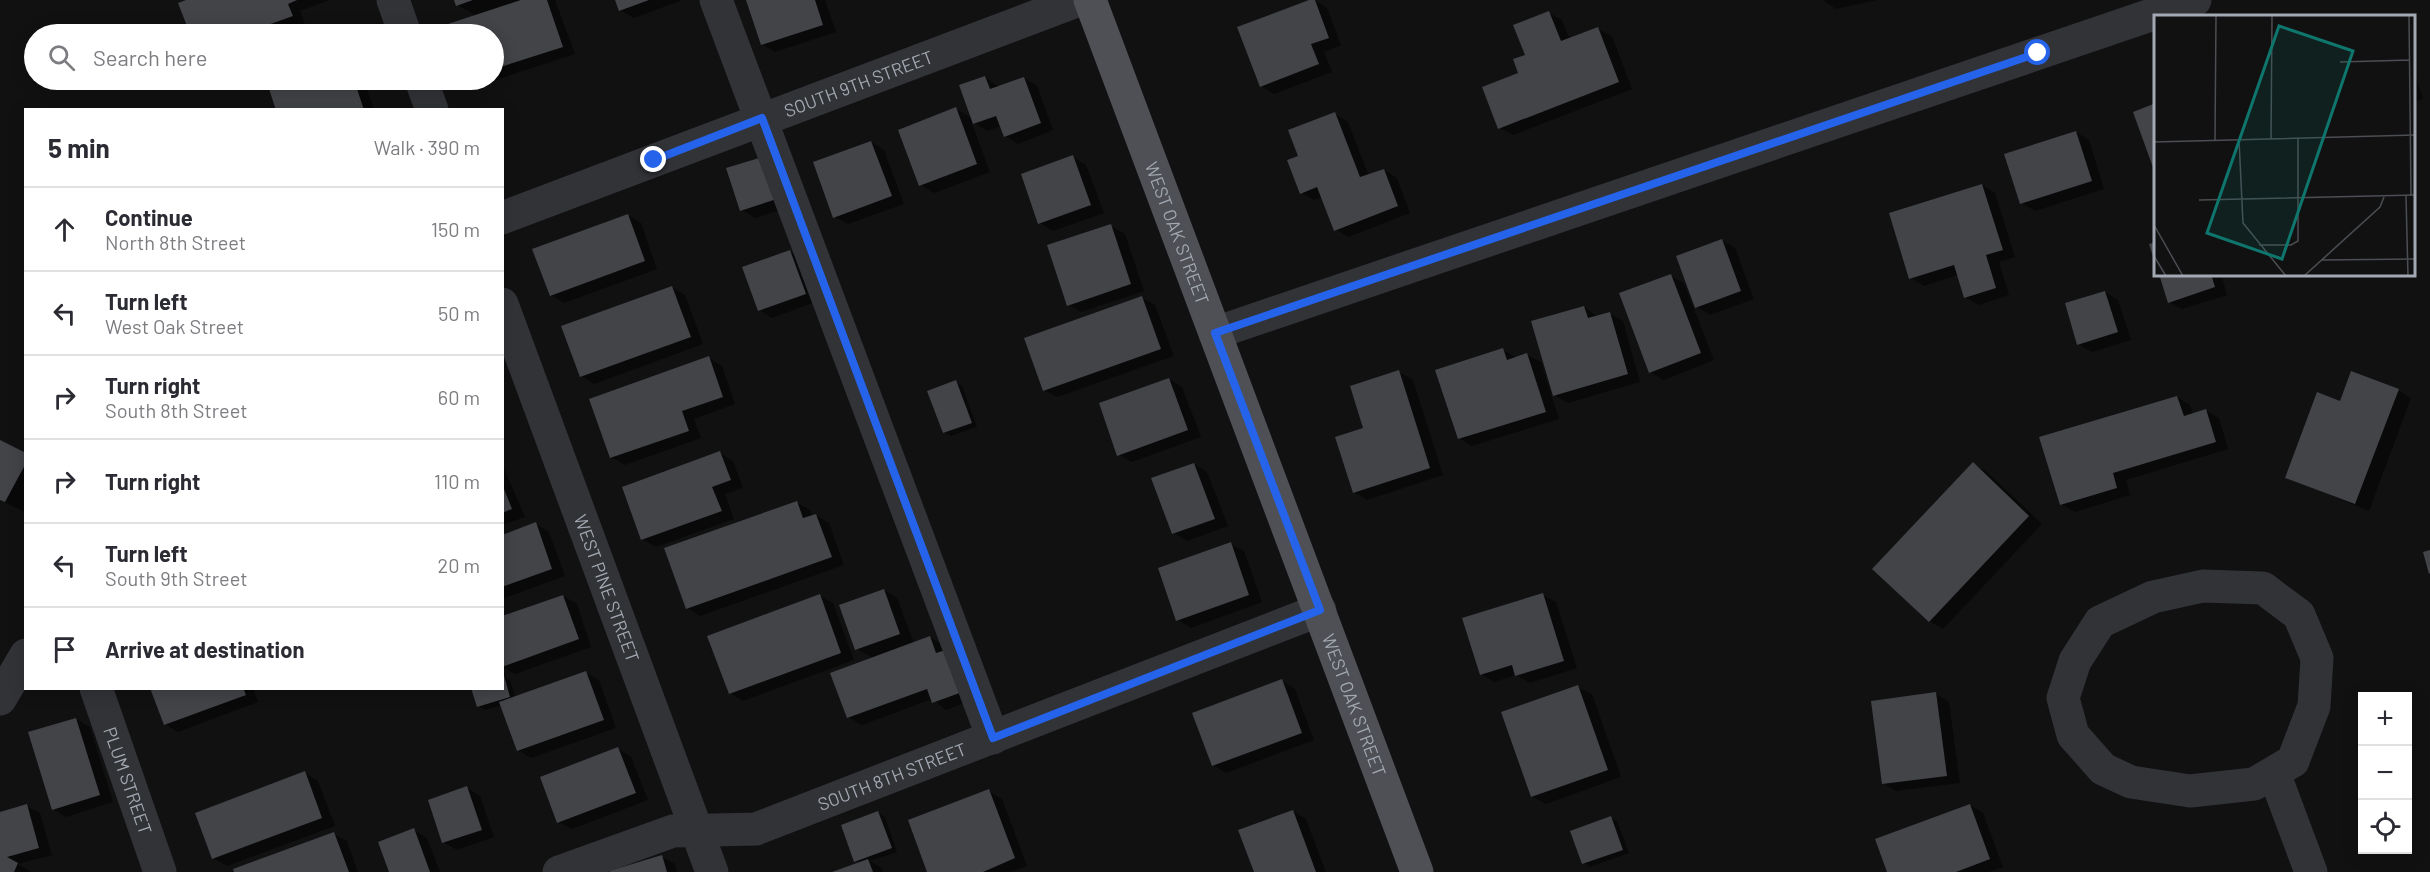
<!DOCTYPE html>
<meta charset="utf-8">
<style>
body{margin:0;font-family:Barlow,sans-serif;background:#f2f2f3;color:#2b2b33}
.controls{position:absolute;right:18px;bottom:18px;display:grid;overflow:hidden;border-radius:0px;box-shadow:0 3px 15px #0003}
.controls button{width:54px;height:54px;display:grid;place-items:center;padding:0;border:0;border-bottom:2px solid #e1e1e2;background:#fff;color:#2b2b33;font:30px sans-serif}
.stop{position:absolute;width:18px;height:18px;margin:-14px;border:4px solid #2563eb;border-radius:50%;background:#fff}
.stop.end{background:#2563eb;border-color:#fff;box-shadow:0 2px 6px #0008}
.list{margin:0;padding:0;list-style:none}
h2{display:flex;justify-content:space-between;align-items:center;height:78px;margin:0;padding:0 24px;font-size:26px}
h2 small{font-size:20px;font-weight:400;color:#7c7c81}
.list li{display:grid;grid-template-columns:39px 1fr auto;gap:18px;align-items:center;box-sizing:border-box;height:84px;padding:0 24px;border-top:2px solid #e1e1e2}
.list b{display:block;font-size:22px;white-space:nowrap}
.list p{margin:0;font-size:20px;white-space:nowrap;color:#7c7c81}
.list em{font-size:20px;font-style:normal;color:#7c7c81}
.icon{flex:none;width:33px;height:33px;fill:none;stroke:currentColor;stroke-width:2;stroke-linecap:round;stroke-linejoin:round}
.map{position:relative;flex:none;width:2430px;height:872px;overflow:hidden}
.search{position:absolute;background:#fff;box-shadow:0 3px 15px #0003;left:24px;top:24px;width:480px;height:66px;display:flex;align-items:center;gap:15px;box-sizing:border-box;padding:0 21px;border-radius:33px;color:#7c7c81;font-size:22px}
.panel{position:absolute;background:#fff;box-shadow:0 3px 15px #0003;left:24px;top:108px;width:480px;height:582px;border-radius:0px}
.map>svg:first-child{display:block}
.shadow{fill:#0007}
.building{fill:#424448}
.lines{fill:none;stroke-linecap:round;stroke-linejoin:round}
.minor{stroke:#323337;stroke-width:33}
.major{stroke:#4e5055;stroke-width:33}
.route{stroke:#2563eb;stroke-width:8}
.labels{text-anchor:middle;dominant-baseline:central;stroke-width:6;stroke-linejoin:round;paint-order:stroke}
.street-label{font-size:18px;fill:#a3a9b2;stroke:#0c0c0d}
.inset-road{fill:none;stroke:#4b4e52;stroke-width:1.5}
.view{fill:#0f766e;fill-opacity:0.15;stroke:#0f766e;stroke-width:3}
.inset-edge{fill:none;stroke:#a3a9b2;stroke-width:3}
</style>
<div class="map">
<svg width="2430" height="872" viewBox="0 0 2430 872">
<rect width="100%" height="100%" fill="#111112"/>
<!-- shadow -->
<g class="shadow">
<path d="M190,0h140l-30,11 5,13 -29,10h-84l-12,-30z"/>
<path d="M455,0h100l20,54 -94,31 -10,-5h23v-46h-41l-3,-9 27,-9 -20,-11z"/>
<path d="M617,0h63v1l-46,17 -14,-8z"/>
<path d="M747,0h78l11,32 -61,20 -13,-8z"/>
<path d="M1314,0l13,8 14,37 -17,7 8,20 -58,22 -13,-8z"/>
<path d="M1823,0h54l-41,9z"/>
<path d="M1549,13l13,7 8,20 28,-11 14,7 20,53 -119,46 -13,-7 27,-72z"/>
<path d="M2414,70l9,29 -9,3z"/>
<path d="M985,77l14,10 25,-9 13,8 16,44 -35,14 -13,-8 -4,-10 -13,5 -17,-10 19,51 -56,21 -13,-8 35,-76 17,10z"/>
<path d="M268,80h96l10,30h-96z"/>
<path d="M1335,114l13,8 21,54 15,-6 13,8 13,35 -62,24 -13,-8 -12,-32 -9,3 -13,-8 -1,-35z"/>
<path d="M2076,132l13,8 15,49 -69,22 -13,-8z"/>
<path d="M871,142l13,8 20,54 -56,20 -14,-7z"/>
<path d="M1073,157l13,8 18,48 -51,18 -13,-8z"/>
<path d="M728,169l68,36 -41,13 -13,-8z"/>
<path d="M1982,185l13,8 20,64 -16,5 10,33 -30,10 -14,-8 -7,-22 -34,11 -13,-8z"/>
<path d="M628,215l13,8 16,46 -93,34 -13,-8z"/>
<path d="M1111,226l14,8 19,57 -63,21 -13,-7z"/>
<path d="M1721,240l14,8 19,51 -44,16 -13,-8z"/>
<path d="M790,252l13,7 15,42 -46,17 -13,-8z"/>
<path d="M2160,274h61l6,21 -45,14 -13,-7z"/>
<path d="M1670,276l14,7 30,77 -50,20 -14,-8z"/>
<path d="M672,287l13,8 18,49 -109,40 -13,-8z"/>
<path d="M2105,292l13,8 13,40 -39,12 -14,-8z"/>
<path d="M1142,298l13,7 19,51 -117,41 -13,-7z"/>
<path d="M1584,307l14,10 11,-4 14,8 17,61 -72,21 -14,-8z"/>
<path d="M1503,350l14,8 10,-3 14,7 18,57 -87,27 -13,-8z"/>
<path d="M709,358l13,8 13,38 -41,15 7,19 -76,27 -14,-8z"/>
<path d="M1399,372l14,8 30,95 -76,25 -13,-8 11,-63z"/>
<path d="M1169,379l13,8 19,50 -69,25 -13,-7z"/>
<path d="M956,382l6,4 15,41 -26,9 -6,-4z"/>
<path d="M2398,390l13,8 -42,113 -82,-34 54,-74z"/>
<path d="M2177,397l13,8 3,9 12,-4 14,8 9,31 -102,31 4,15 -55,17 -14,-8z"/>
<path d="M0,442l26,13 -1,57 -25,-12z"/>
<path d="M720,453l13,8 10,27 -18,6 9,25 -78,28 -14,-8z"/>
<path d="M502,464l23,53 -23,8z"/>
<path d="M1194,464l13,8 21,54 -41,15 -13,-8z"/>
<path d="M1973,464l14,8 55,52 -99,105 -14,-8z"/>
<path d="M797,503l13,7 2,7 4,-2 13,8 15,42 -144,51 -13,-8z"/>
<path d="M536,524l13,8 16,44 -63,23v-63z"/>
<path d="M1231,544l13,7 18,51 -71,26 -13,-8z"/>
<path d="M884,590l13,8 17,45 16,-6 13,8 34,53 -31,12 -14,-11 -70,26 -14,-8 25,-59 -16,-9z"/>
<path d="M1543,595l13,7 21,66 -47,15 -14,-8 -22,7 -13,-8z"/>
<path d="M563,596l14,8 14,43 -76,27 -13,-7z"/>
<path d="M820,596l13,7 21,57 -111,41 -13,-8z"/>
<path d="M586,673l13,7 17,48 -85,30 -13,-8 -16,-45 -17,5 -7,-4 24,-18v-12l8,4 5,18z"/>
<path d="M1282,681l13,8 19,51 -88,33 -13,-8z"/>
<path d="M1578,687l14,7 29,83 -75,27 -14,-8z"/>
<path d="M152,688h101l5,14 -80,30 -13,-8z"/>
<path d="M1936,694l13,8 11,81 -64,8 -13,-8z"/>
<path d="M76,719l14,8 23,75 -47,15 -13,-8z"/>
<path d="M618,749l13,8 17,43 -76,29 -14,-7z"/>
<path d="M305,773l13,8 17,45 -108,40 -14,-8z"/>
<path d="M467,788l13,8 14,41 -37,13 -14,-8z"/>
<path d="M989,791l13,8 25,67 -17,6h-81z"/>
<path d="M1970,805l13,8 20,54 -14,5h-101z"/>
<path d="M26,806l14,7 12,42 -34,9 13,8h-31v-59z"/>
<path d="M1293,811l13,8 20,53h-71z"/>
<path d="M878,813l7,4 12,35 -27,9 12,7 1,4h-48l25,-9 -4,-3z"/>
<path d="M1610,818l7,3 12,32 -39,14 -6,-4z"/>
<path d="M414,830l13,8 13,34h-49z"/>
<path d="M334,834l13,7 11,31h-122z"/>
<path d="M662,857l13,7 2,8h-64z"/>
</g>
<!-- building -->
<g class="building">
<path d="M186,0h111l-9,4 5,12 -50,18h-53l-12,-31z"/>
<path d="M454,0h19l-17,6z"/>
<path d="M521,0h26l16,47 -69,22v-35h-42l-4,-10z"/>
<path d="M615,0h34l-30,11z"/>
<path d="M746,0h69l8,25 -62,20z"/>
<path d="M1309,0h6l14,38 -18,6 8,20 -59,23 -23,-60z"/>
<path d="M1549,11l12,30 37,-14 21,55 -121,47 -16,-42 36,-14 -5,-14 12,-4 -12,-30z"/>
<path d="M985,76l5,13 34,-12 17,46 -37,14 -8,-21 -23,8 -14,-39z"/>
<path d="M266,80h88l10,30h-88z"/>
<path d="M2156,103v70h-1l-22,-61z"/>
<path d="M956,107l21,57 -58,22 -21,-56z"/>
<path d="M1335,112l25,65 24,-8 14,37 -64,25 -17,-44 -17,7 -13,-34 11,-4 -10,-26z"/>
<path d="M2076,131l16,50 -72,23 -16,-50z"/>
<path d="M871,141l21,55 -59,22 -20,-56z"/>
<path d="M769,155l14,42 -43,14 -14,-43z"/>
<path d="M1073,155l18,50 -53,19 -17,-50z"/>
<path d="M1982,184l21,66 -17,5 10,33 -32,10 -10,-33 -45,14 -20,-66z"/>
<path d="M628,214l17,47 -95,35 -18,-47z"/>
<path d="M1111,224l20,60 -64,22 -20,-61z"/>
<path d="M1722,239l19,52 -46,17 -19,-52z"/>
<path d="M2156,242v21h-1l-6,-19z"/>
<path d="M790,250l16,44 -48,17 -16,-44z"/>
<path d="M1671,274l30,79 -52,20 -30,-80z"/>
<path d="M2159,274h52l4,13 -47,16z"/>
<path d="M672,286l19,51 -111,40 -19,-51z"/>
<path d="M2105,291l13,41 -41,13 -12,-42z"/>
<path d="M1142,296l19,53 -118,42 -19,-53z"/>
<path d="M1584,306l4,12 22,-6 18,62 -75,22 -22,-75z"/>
<path d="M1503,348l4,12 20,-7 19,59 -88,27 -23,-69z"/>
<path d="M709,356l14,41 -41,14 7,20 -79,27 -21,-59z"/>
<path d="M1399,370l31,98 -77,25 -18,-56 28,-9 -13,-42z"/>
<path d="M2351,371l48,18 -44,115 -70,-26 32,-86 23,9z"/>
<path d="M1169,378l19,52 -71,26 -18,-53z"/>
<path d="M956,380l16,43 -29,10 -16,-42z"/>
<path d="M2177,396l7,20 22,-7 10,33 -103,31 4,15 -57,17 -21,-68z"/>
<path d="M0,440l26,13v10l-21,39 -5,-2z"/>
<path d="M720,451l11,29 -19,7 10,24 -81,29 -19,-53z"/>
<path d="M1973,462l56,54 -100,106 -57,-53z"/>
<path d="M1194,463l21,56 -43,15 -21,-56z"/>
<path d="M502,484l10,25 -10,4z"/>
<path d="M797,501l6,17 13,-4 16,43 -146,52 -22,-61z"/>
<path d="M536,522l16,47 -50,18v-52z"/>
<path d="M1231,542l18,53 -73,26 -18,-53z"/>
<path d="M2430,550v23l-1,1 -6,-22z"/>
<path d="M884,589l16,45 -45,16 -16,-45z"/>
<path d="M1543,593l21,68 -49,15 -3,-11 -32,10 -18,-57z"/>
<path d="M820,594l21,59 -112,41 -22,-58z"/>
<path d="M563,595l16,44 -77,28v-51z"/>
<path d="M930,636l6,17 13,-4 16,42 -33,12 -5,-14 -80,29 -17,-45z"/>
<path d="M586,671l18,49 -87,31 -18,-49z"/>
<path d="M503,672l7,25 -33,10 -6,-19h31z"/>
<path d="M1282,679l20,54 -90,33 -20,-53z"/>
<path d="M1578,685l30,85 -77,27 -30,-85z"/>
<path d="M150,688h93l3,7 -82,30z"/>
<path d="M1936,692l11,84 -65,8 -11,-83z"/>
<path d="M76,718l24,77 -48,15 -24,-78z"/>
<path d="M618,747l18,46 -79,30 -17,-46z"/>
<path d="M305,771l17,47 -110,41 -17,-46z"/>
<path d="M467,786l15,44 -40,13 -14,-43z"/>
<path d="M989,789l26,69 -32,14h-56l-19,-52z"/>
<path d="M27,804l12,44 -32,9 11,6 -4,9h-14v-60z"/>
<path d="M1970,804l20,55 -34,13h-69l-12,-33z"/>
<path d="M1293,810l23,62h-62l-16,-42z"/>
<path d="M878,811l14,37 -38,14 -13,-37z"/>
<path d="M1611,816l12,34 -41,14 -12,-33z"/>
<path d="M414,828l16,44h-41l-11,-30z"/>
<path d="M334,832l15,40h-115l-1,-3z"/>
<path d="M662,855l5,17h-57l-1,-1z"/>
<path d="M868,859l5,13h-41z"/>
</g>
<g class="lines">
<!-- minor -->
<g class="minor">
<path d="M393,0l12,34"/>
<path d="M716,0l277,738"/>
<path d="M421,80l11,30"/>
<path id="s1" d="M502,218l577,-218"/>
<path id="s2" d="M502,304l210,568"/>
<path d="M1215,333l980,-333"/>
<path d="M2203,586l60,2 36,27 18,43 -3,48 -21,55 -39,23 -64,7 -59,-9 -28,-13 -30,-34 -10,-37 12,-37 25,-39 53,-25z"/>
<path id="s3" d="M96,688l64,184"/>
<path d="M0,699l26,-44"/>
<path d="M2274,773l37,99"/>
<path id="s4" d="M559,872l114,-41 83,-2 564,-219"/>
</g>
<!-- major -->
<path class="major" id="s5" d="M1090,0l327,872"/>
</g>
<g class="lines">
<!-- route -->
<path class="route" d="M654,160l108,-42 231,620 327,-128 -105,-277 823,-280"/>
</g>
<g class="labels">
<!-- street labels -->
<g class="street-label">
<text stroke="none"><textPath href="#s1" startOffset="381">SOUTH 9TH STREET</textPath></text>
<text stroke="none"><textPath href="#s5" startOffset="249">WEST OAK STREET</textPath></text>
<text stroke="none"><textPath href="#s2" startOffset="303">WEST PINE STREET</textPath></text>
<text stroke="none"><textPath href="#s5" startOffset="753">WEST OAK STREET</textPath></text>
<text stroke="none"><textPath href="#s4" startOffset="350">SOUTH 8TH STREET</textPath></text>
<text stroke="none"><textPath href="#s3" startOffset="98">PLUM STREET</textPath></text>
</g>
</g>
<!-- overview -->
<g transform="translate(2154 15)">
<rect width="261" height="261" fill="#111112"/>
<path class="inset-road" d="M255,0l2,181M186,47l70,-2M117,124l1,-124M61,125l1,-125M85,125l4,83 43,53M0,127l261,-7M252,181l2,80M45,185l216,-5M0,210l29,51M105,230h32l7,-4v-103M0,241l12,20M167,245l94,-1M150,261l76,-69 4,-10"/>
<path class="view" d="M125,11l74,25 -71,208 -75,-26z"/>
<rect width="261" height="261" class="inset-edge"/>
</g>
</svg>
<div class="controls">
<button>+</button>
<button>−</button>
<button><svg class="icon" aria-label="locate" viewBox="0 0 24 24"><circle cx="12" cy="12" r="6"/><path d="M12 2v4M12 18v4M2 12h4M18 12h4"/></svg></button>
</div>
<div class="stop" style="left:2038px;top:53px"></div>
<div class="stop end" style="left:654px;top:160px"></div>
<div class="search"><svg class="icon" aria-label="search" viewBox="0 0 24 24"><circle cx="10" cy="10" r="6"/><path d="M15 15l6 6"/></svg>Search here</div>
<section class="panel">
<h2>5 min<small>Walk · 390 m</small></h2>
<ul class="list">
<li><svg class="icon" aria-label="ahead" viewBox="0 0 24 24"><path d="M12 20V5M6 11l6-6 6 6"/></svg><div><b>Continue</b><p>North 8th Street</p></div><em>150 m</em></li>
<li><svg class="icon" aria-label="left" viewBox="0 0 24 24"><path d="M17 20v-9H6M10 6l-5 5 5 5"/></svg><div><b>Turn left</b><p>West Oak Street</p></div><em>50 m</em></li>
<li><svg class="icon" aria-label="right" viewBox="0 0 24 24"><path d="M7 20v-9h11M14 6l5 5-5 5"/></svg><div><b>Turn right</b><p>South 8th Street</p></div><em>60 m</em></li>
<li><svg class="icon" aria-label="right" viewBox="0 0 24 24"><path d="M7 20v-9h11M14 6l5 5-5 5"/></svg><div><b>Turn right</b></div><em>110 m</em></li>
<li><svg class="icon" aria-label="left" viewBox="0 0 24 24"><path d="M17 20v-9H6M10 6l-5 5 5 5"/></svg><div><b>Turn left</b><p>South 9th Street</p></div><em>20 m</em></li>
<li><svg class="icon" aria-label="arrive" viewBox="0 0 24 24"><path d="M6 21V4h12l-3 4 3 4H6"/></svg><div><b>Arrive at destination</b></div></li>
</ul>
</section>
</div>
